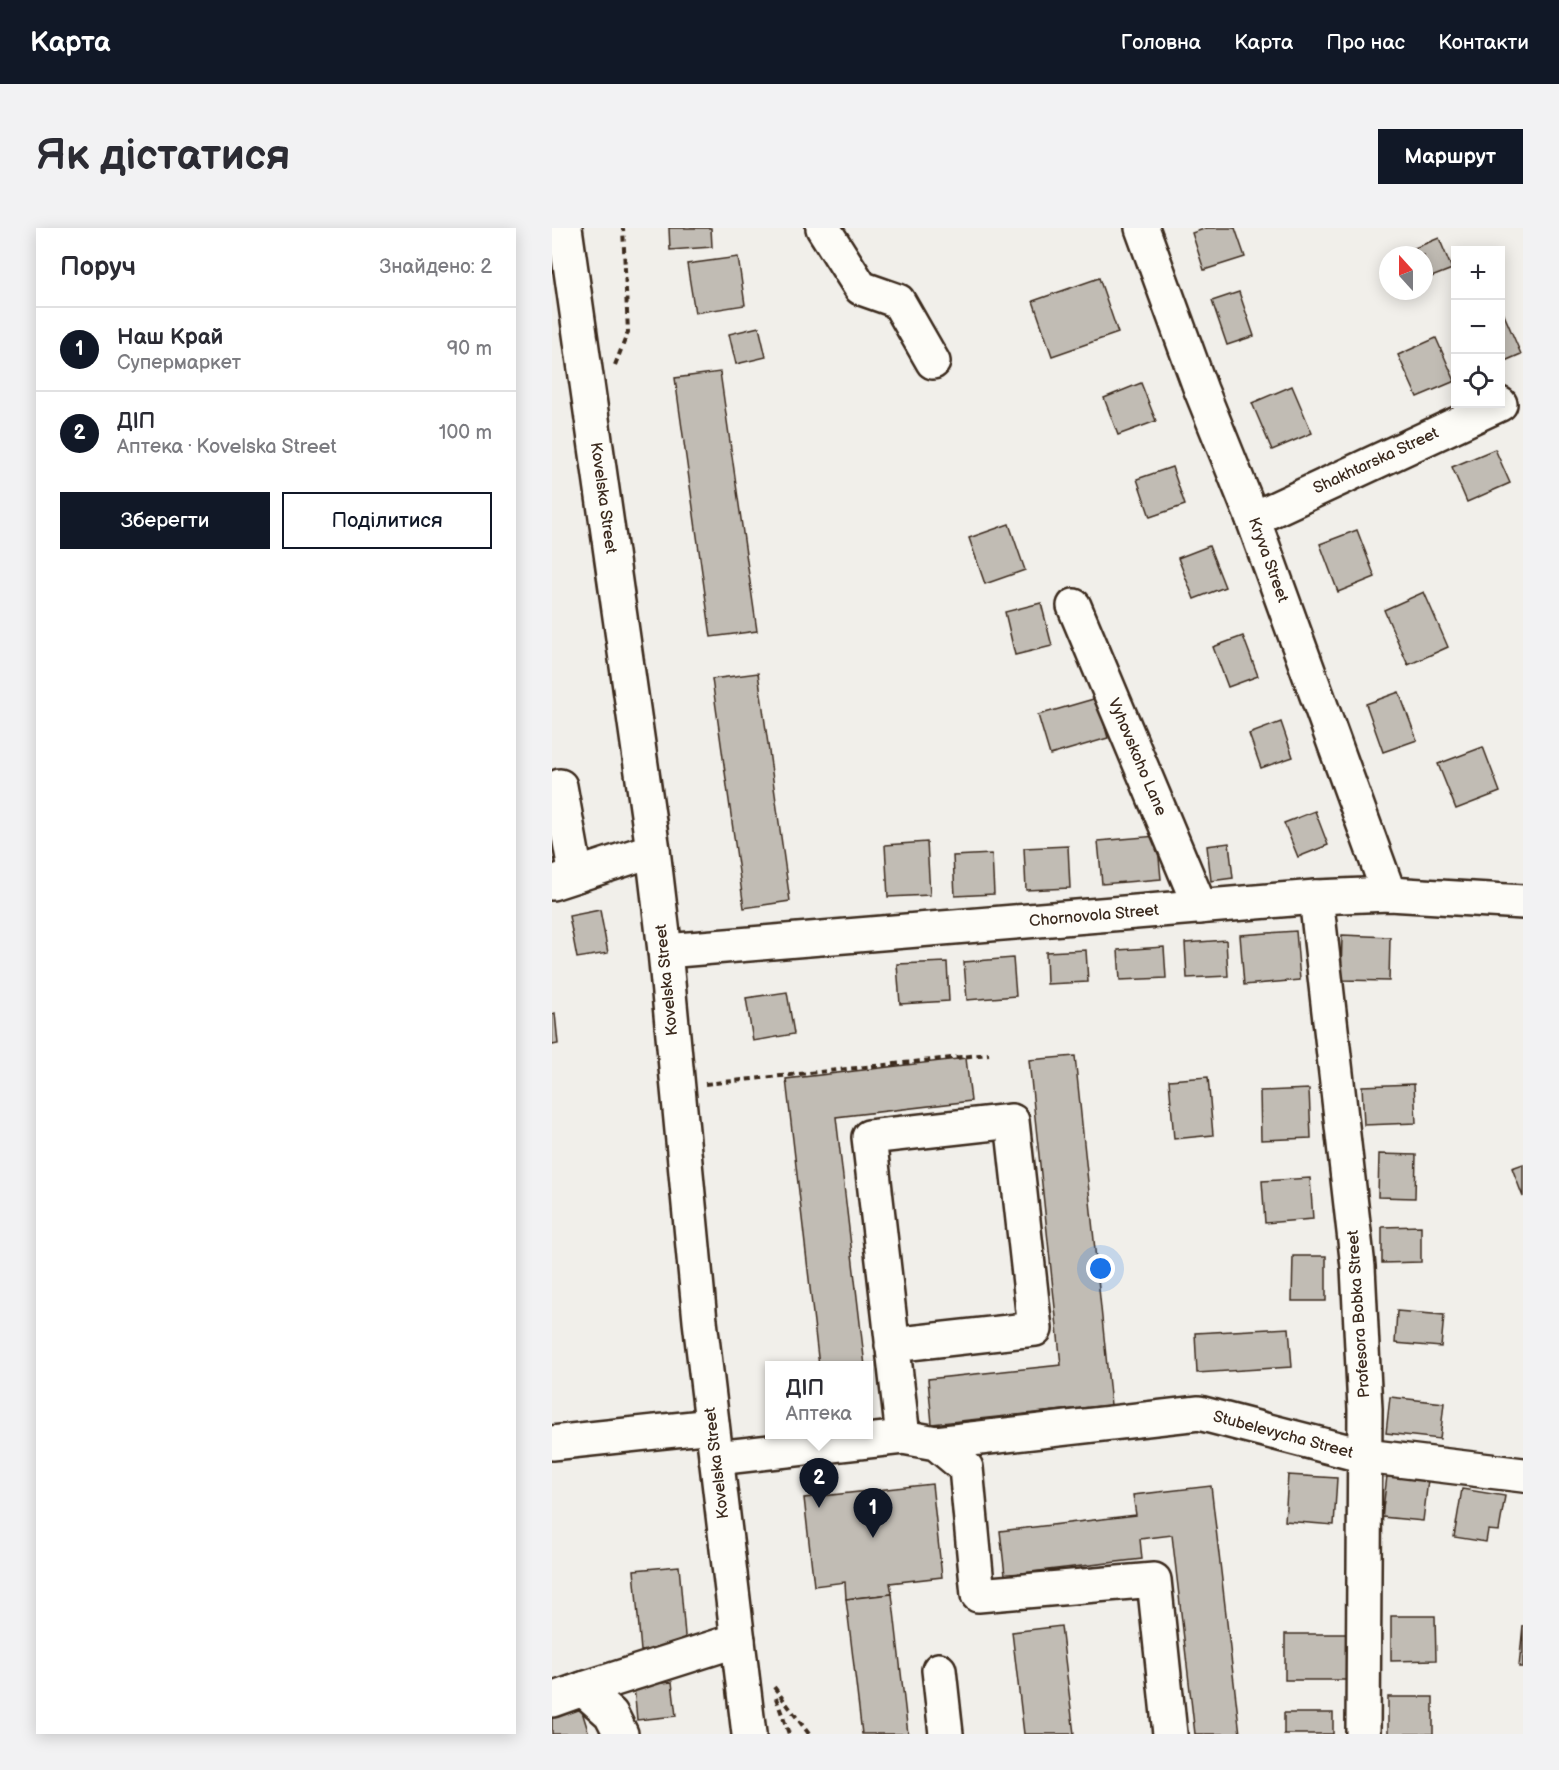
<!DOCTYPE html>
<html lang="uk">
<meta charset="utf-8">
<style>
body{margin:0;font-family:"Balsamiq Sans",sans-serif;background:#f2f2f3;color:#2b2b33}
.controls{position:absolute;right:18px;top:18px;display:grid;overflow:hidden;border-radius:0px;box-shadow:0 3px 15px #0003}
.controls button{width:54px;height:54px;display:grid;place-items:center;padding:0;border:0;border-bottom:2px solid #e1e1e2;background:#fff;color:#2b2b33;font:30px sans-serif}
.compass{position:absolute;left:827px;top:18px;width:54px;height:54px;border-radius:50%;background:#fff;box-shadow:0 3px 15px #0003;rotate:339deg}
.you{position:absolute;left:549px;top:1041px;width:21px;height:21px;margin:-15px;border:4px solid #fff;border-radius:50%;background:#1a73e8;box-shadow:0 0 0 9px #1a73e833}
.badge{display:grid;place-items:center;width:39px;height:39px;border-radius:50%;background:#111827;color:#fff;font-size:20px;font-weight:700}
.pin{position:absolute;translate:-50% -50px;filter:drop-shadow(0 2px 3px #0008)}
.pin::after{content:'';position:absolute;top:32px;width:21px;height:18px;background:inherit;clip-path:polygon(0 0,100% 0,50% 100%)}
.popup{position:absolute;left:213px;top:1133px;width:108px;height:78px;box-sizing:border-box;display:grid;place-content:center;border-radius:0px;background:#fff;filter:drop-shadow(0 2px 4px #0005);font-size:20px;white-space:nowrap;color:#7c7c81}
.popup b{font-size:22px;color:#2b2b33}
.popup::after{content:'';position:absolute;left:50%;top:100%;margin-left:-12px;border:12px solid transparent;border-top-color:#fff}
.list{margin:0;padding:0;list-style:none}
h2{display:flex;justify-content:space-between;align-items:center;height:78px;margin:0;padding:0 24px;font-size:26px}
h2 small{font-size:20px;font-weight:400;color:#7c7c81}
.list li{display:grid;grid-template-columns:39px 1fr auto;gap:18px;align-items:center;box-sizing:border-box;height:84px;padding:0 24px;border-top:2px solid #e1e1e2}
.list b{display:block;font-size:22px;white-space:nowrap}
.list p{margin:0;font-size:20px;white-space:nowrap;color:#7c7c81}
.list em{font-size:20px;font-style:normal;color:#7c7c81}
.actions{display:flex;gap:12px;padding:18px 24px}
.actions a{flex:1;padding:14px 0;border:2px solid #111827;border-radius:0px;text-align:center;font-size:21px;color:#111827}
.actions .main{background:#111827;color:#fff}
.icon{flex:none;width:33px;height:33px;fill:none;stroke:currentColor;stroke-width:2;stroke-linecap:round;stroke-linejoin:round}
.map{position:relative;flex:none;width:971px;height:1506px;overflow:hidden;border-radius:0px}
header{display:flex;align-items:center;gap:36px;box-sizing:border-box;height:84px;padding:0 30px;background:#111827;color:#fff}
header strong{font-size:28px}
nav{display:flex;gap:33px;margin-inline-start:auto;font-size:21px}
.intro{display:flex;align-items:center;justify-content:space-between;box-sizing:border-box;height:144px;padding:0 36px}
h1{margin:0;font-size:42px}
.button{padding:15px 27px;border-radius:0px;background:#111827;color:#fff;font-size:21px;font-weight:700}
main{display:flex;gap:36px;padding:0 36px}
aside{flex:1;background:#fff;border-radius:0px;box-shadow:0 3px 15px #0003}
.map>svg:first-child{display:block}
.building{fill:#c1bcb4;stroke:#3b2a1e;stroke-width:1.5}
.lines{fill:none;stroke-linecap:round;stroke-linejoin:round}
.minor-casing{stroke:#3b2a1e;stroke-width:38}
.major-casing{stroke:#3b2a1e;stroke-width:38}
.path{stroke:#3b2a1e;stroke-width:4;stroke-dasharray:6 4.5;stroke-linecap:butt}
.minor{stroke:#fdfcf7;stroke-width:33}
.major{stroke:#fdfcf7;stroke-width:33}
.labels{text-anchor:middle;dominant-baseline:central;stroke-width:5;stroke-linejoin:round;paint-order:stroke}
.street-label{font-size:16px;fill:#3b2a1e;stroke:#fdfcf7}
</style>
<header>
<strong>Карта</strong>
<nav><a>Головна</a><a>Карта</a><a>Про нас</a><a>Контакти</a></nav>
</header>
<div class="intro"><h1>Як дістатися</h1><a class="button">Маршрут</a></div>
<main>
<aside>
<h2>Поруч<small>Знайдено: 2</small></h2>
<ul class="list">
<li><span class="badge">1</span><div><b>Наш Край</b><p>Супермаркет</p></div><em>90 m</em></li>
<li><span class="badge">2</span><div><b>ДІП</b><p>Аптека · Kovelska Street</p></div><em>100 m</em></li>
</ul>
<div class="actions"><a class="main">Зберегти</a><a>Поділитися</a></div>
</aside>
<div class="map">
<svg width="971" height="1506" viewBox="0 0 971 1506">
<rect width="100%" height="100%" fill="#f1efea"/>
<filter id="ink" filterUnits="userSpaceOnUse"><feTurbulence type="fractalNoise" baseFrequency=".0167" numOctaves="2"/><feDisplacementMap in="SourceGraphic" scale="12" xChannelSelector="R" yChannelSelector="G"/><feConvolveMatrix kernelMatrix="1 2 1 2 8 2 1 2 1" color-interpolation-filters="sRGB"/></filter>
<g filter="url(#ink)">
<!-- building -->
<g class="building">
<path d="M117,0h42l1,19 -42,3z"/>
<path d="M655,0h28l10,29 -41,13 -12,-37z"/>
<path d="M887,10l13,31 -28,11v-25h-18l-1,-3z"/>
<path d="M186,29l7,48 -50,8 -8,-49z"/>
<path d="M547,50l19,55 -66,23 -19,-55z"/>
<path d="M687,64l15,44 -27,9 -15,-44z"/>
<path d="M950,82l19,44 -21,9v-52z"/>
<path d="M207,99l7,30 -30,7 -7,-30z"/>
<path d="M884,110l19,43 -38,16 -19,-42z"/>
<path d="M168,144l37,259 -46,6 -36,-259z"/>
<path d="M589,155l15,38 -38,14 -14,-37z"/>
<path d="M740,158l20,47 -40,17 -20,-47z"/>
<path d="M943,221l15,34 -43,19 -15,-35z"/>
<path d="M620,239l13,38 -35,12 -13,-38z"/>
<path d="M457,296l16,46 -40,14 -16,-46z"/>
<path d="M805,302l18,47 -37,15 -18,-48z"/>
<path d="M657,318l16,41 -31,12 -16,-41z"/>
<path d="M872,364l24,55 -40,18 -24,-55z"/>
<path d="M489,375l11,43 -37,9 -10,-43z"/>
<path d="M691,408l15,40 -30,11 -15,-40z"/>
<path d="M206,445l32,228 -46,7 -32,-229z"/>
<path d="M847,464l18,48 -34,12 -17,-48z"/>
<path d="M545,470l11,40 -58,17 -12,-40z"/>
<path d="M729,494l12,35 -32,11 -12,-34z"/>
<path d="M931,519l17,45 -44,17 -18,-45z"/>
<path d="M763,583l13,34 -30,12 -14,-34z"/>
<path d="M605,608l4,43 -59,5 -4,-43z"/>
<path d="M375,614l3,53 -42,2 -3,-52z"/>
<path d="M677,615l4,35 -22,3 -4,-35z"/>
<path d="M516,618l2,42 -44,2 -2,-42z"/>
<path d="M440,626l2,40 -39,2 -2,-40z"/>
<path d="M48,682l8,43 -31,5 -8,-42z"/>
<path d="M744,703l4,49 -56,5 -4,-50z"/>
<path d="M790,707l48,2 -1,44 -48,-1z"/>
<path d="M674,712l2,36 -41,2 -2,-35z"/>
<path d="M612,719l2,31 -46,2 -2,-30z"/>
<path d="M534,722l2,32 -41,2 -1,-32z"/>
<path d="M461,730l3,38 -49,4 -3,-38z"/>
<path d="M395,734l2,39 -49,3 -3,-40z"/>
<path d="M235,764l7,42 -41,7 -7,-43z"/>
<path d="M3,785l3,31 -6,1v-31z"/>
<path d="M523,828l36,349 -179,19 -4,-45 133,-14 -32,-305z"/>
<path d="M414,830l5,43 -135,16 29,249h-46l-33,-287z"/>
<path d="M656,849l5,58 -39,4 -5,-59z"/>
<path d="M862,856l2,39 -52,2 -2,-39z"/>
<path d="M757,861l2,49 -50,2 -1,-49z"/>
<path d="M827,926l37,1 -1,43 -37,-1z"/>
<path d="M971,936v33l-11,-29z"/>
<path d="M758,950l3,41 -48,4 -3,-42z"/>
<path d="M869,998v36l-39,1v-36z"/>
<path d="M741,1028h33v45h-34z"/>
<path d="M845,1083l47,4 -3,32 -46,-4z"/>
<path d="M737,1100l3,39 -95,6 -2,-40z"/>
<path d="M838,1169l54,6 -4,36 -54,-6z"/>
<path d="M736,1247l49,3 -3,47 -49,-4z"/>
<path d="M835,1248l41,4 -5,41 -41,-4z"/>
<path d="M380,1256l10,93 -52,6 2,11 -46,5 -1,-17 -31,4 -10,-88z"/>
<path d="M659,1258l29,248h-45l-23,-199 -32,4 2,20 -137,16 -5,-44 136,-16 -3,-20z"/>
<path d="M910,1261l43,7 -6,35 -11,-1 -2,12 -32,-5z"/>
<path d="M127,1338l7,81 -45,4 -7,-81z"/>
<path d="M340,1366l16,140h-46l-16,-135z"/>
<path d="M839,1388h44l1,44 -45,1z"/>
<path d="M971,1397v42h-4z"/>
<path d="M509,1398l13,108h-50l-12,-102z"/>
<rect x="733" y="1406" width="62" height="46"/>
<path d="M120,1454l4,34 -39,4 -3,-34z"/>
<rect x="836" y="1469" width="45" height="37"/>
<path d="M28,1477l9,29h-37v-19z"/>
<rect x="732" y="1485" width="49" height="21"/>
</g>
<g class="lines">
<!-- minor casing -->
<g class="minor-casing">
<g id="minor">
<path d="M271,0l38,60 37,13 35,61"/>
<path d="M590,0l59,162 52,129 136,375"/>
<path d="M701,291l247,-115"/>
<path d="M522,378l126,301"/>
<path d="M8,558l16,89"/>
<path d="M0,655l101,-33"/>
<path d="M764,669l42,370 7,142 -2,325"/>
<path d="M113,723l651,-54 73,-3 134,8"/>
<path d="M340,1117l143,-16 -23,-208 -143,16 34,300"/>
<path d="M0,1215l160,-17"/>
<path d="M384,1215l263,-30 166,43 158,19"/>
<path d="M164,1230l187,-21 33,6 30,25 12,127 176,-15 16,154"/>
<path d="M387,1442l7,64"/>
<path d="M31,1461l155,-49"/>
<path d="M0,1472l31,-11 28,25 10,20"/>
</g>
</g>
<!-- major casing -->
<g class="major-casing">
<path id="major" d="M13,0l88,622 12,101 35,370 49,413"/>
</g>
<!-- path -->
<g class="path">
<path d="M63,137l13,-33 -5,-104"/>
<path d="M153,856l284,-30"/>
<path d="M222,1459l35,47"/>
<path d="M224,1470l13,36"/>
</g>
<!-- minor -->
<use href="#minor" class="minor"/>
<!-- major -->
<use href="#major" class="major"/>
</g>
</g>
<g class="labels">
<!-- street labels -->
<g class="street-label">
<text transform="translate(824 233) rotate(-25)">Shakhtarska Street</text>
<text transform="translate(51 270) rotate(82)">Kovelska Street</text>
<text transform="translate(716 332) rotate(70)">Kryva Street</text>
<text transform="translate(585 529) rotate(67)">Vyhovskoho Lane</text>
<text transform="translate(542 688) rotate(-5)">Chornovola Street</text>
<text transform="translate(115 752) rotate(-96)">Kovelska Street</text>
<text transform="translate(807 1086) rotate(-94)">Profesora Bobka Street</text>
<text transform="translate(731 1207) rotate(15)">Stubelevycha Street</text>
<text transform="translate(165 1235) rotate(-97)">Kovelska Street</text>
</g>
</g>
</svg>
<div class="controls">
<button>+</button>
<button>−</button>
<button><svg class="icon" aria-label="locate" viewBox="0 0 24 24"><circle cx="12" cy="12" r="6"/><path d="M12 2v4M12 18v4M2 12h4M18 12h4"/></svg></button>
</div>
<svg class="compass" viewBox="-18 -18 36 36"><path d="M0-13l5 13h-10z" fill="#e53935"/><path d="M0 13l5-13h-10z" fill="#7c7c81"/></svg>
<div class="you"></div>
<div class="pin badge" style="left:321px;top:1310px">1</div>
<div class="pin badge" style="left:267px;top:1280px">2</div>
<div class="popup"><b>ДІП</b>Аптека</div>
</div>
</main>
